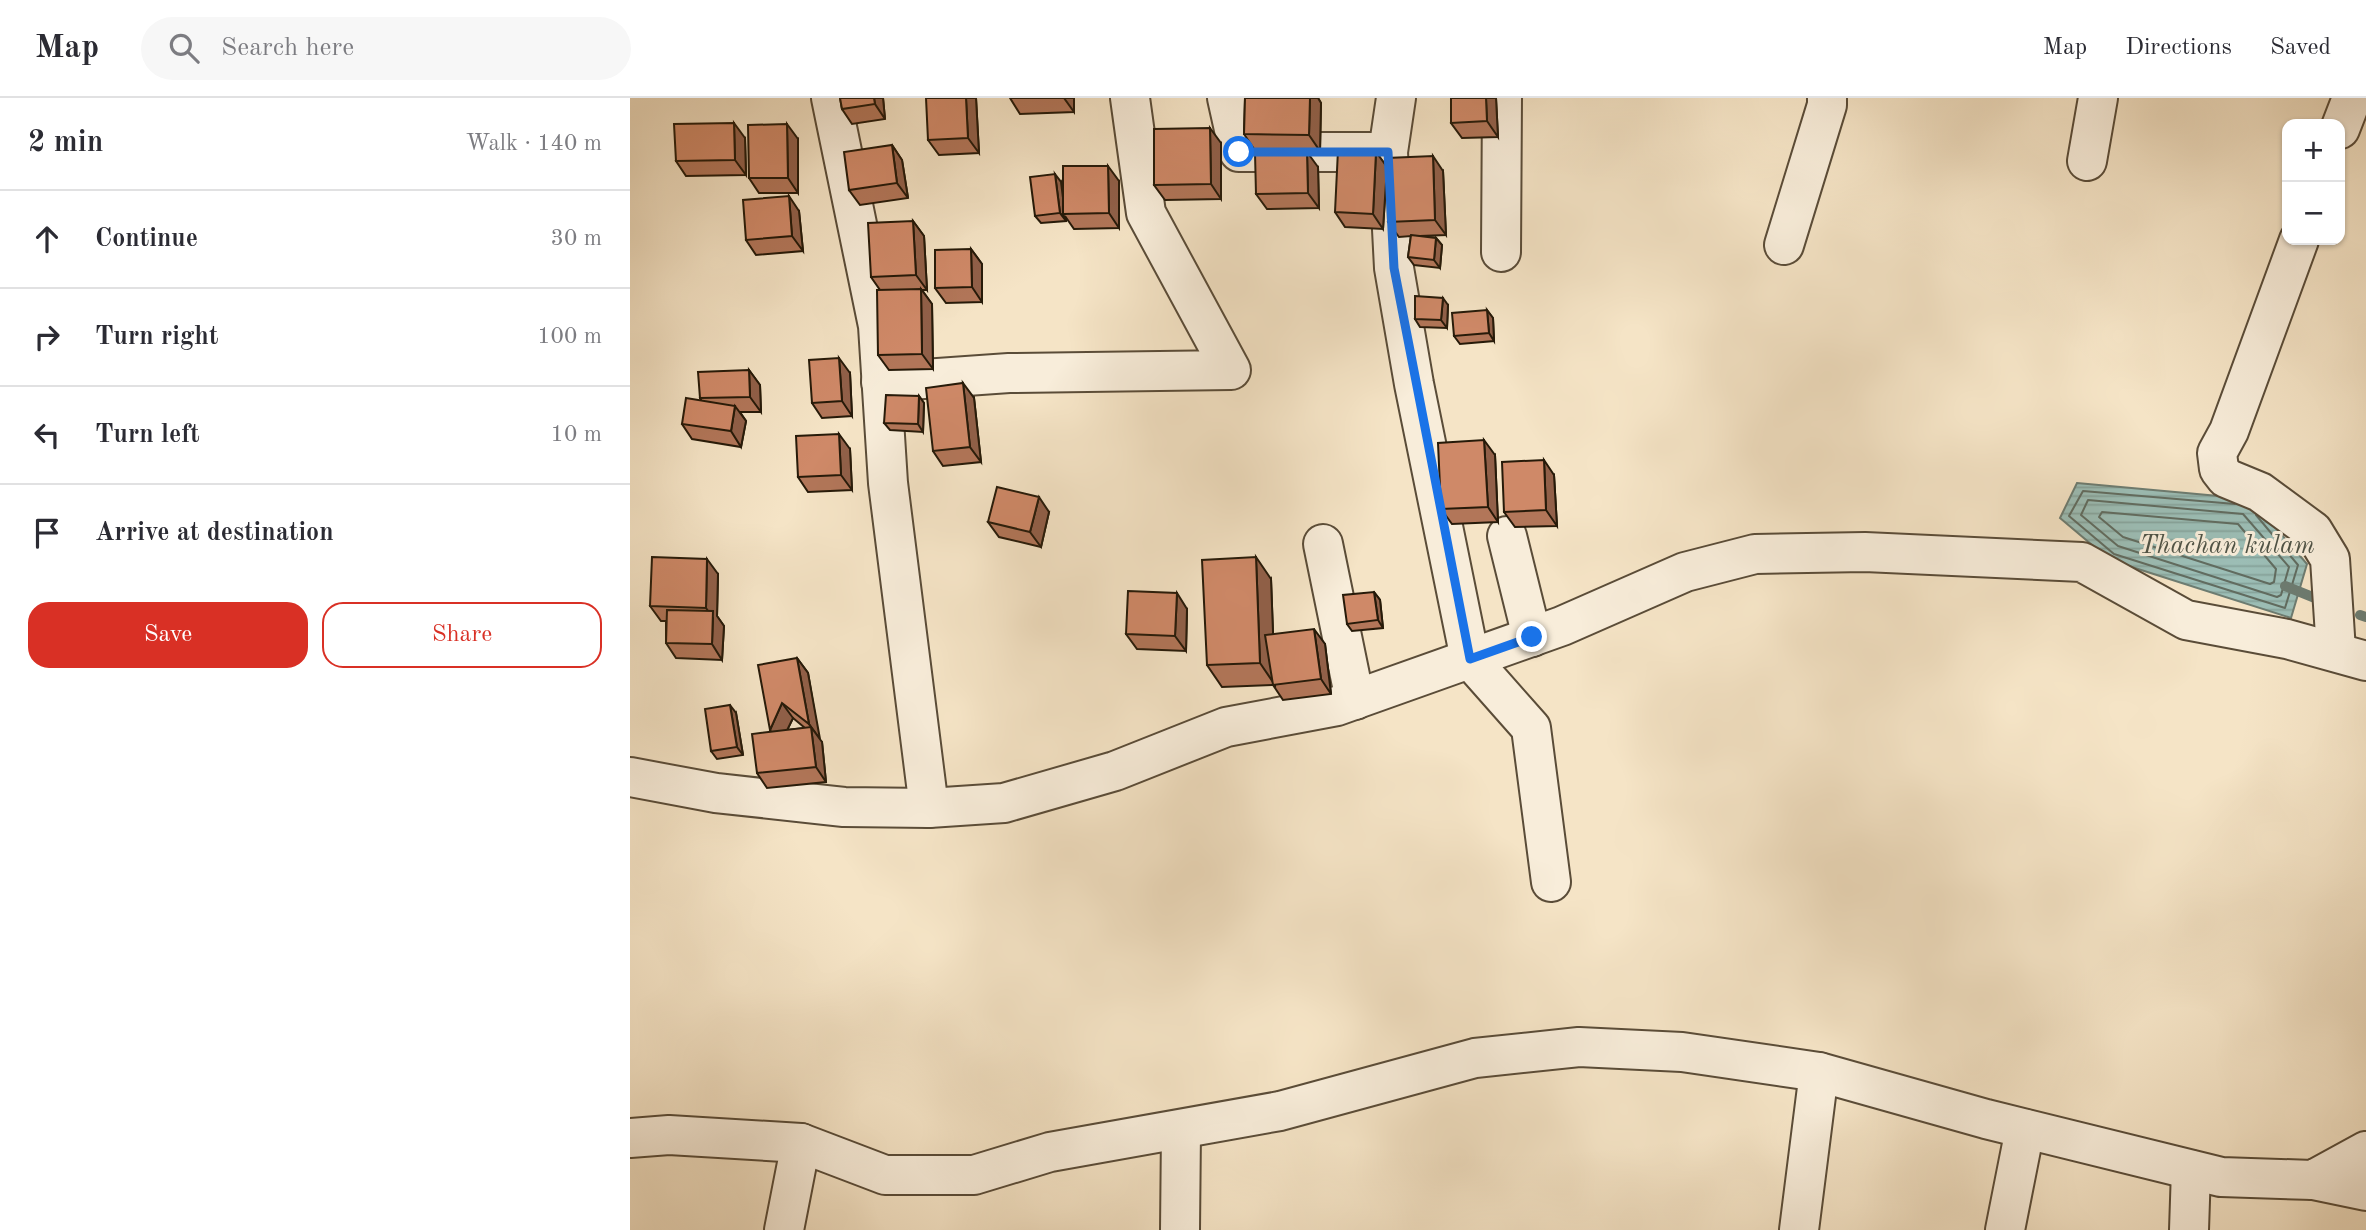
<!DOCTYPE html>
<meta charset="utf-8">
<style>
body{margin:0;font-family:"Old Standard TT",serif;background:#f7f7f7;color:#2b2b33}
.controls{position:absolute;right:21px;top:21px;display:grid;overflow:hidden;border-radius:14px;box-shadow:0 2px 5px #0004}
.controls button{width:63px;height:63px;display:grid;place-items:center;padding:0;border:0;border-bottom:2px solid #e1e1e2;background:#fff;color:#2b2b33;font:35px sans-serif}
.stop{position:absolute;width:21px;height:21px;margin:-16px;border:5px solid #1a73e8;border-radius:50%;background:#fff}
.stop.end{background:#1a73e8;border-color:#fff;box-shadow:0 2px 7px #0008}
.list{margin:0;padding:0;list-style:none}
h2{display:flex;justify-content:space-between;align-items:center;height:91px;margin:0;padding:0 28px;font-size:30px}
h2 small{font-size:23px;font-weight:400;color:#7c7c81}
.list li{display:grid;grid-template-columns:46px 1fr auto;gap:21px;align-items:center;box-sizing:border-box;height:98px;padding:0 28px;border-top:2px solid #e1e1e2}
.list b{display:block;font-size:26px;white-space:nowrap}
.list em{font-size:23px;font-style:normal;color:#7c7c81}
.actions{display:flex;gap:14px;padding:21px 28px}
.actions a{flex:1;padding:16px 0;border:2px solid #d93025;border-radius:21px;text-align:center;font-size:24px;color:#d93025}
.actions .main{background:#d93025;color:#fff}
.icon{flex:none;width:38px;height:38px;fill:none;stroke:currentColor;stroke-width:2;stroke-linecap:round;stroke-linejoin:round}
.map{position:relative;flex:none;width:1736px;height:1132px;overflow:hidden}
header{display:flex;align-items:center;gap:42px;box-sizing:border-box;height:98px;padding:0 35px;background:#fff;border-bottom:2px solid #e1e1e2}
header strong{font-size:33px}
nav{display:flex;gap:38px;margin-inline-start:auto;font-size:24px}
.search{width:490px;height:63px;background:#f7f7f7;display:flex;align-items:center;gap:18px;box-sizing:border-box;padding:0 24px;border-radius:38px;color:#7c7c81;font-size:26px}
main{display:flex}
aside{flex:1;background:#fff}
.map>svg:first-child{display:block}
.water{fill:url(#water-rules);stroke:#6d7c71;stroke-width:2}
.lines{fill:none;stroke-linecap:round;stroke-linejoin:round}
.shore{stroke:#616c60;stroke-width:2}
.stream{stroke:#6d7c71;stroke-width:10}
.street-casing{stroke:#5a4c38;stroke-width:42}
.street{stroke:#f8edda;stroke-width:38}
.wall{fill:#b27659;stroke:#261a09;stroke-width:2;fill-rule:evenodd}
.shaded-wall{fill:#916049;stroke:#261a09;stroke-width:2}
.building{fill:#cf8968;stroke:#261a09;stroke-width:2}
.route{stroke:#1a73e8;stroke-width:9}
.labels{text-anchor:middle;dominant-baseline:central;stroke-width:6;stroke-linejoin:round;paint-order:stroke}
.water-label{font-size:26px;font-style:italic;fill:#4f5346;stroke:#f8edda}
</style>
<header>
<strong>Map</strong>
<div class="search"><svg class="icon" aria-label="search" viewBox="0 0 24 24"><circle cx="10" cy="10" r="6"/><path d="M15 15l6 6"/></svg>Search here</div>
<nav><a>Map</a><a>Directions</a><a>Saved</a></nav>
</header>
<main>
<aside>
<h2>2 min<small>Walk · 140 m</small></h2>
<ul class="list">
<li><svg class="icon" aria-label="ahead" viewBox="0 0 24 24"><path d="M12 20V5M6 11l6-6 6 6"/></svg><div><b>Continue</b></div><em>30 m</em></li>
<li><svg class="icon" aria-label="right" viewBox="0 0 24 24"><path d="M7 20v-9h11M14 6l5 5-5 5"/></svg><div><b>Turn right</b></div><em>100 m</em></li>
<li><svg class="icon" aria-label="left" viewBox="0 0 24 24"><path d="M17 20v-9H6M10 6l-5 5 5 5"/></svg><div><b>Turn left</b></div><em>10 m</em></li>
<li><svg class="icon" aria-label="arrive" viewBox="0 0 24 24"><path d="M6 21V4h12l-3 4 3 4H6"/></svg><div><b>Arrive at destination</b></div></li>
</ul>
<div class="actions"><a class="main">Save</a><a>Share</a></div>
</aside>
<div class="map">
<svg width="1736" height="1132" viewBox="0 0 1736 1132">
<defs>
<pattern id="water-rules" width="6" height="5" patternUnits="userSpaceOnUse" patternTransform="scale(1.75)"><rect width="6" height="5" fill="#9cbeb6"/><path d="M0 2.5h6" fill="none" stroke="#86a39b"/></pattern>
</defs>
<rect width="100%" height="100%" fill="#f5e4c6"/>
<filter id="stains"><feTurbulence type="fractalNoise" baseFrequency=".00286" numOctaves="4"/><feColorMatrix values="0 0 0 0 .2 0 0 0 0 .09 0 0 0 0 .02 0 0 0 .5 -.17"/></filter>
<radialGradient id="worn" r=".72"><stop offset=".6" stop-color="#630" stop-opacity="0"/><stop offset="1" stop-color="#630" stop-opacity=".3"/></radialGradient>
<!-- water -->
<path class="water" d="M1447,385l174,16 56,65 -16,54 -181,-58 -50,-42z"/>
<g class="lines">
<!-- shore -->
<g class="shore">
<path d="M1458,402l155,14 46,53 -8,28 -4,2 -159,-51 -37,-31z"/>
<path d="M1605,406l-152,-13 -14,25 45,38 171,54 13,-43 -42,-50"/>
<path d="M1472,414l136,12 38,45 -2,13 -4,2 -147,-47 -24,-20z"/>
</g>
<!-- stream -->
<g class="stream">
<path d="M1655,488l35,14"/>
<path d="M1730,517l6,2"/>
</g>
<!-- street casing -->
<g class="street-casing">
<g id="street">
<path d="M201,0l47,228 10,157 41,325"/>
<path d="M597,0l12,54h149"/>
<path d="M766,0l-8,54 6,116 20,116 56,275 61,69 20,154"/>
<path d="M1710,31l12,-31"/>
<path d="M1457,63l11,-63"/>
<path d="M1669,142l-70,191 -12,22 2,16 7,9 34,14 53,39 17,28 6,92"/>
<path d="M1154,147l43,-140v-7"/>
<path d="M871,154l1,-154"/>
<path d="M251,284l128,-9 222,-3 -85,-157 -16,-115"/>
<path d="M877,438l25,101"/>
<path d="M693,446l32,156"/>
<path d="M0,679l86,16 128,14 85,1 75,-5 111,-32 111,-44 111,-21 225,-80 123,-54 70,-18 110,-2 217,10 104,58 101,19 79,22"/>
<path d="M0,1040l39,-3 132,8 84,32h89l76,-23 230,-41 195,-53 104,-11 103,5 137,20 167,47 235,58 92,3 53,-29"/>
<path d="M1683,1082l53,11"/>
<path d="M154,1132l17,-87"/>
<path d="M550,1132l1,-100"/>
<path d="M1169,1132l20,-158"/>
<path d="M1375,1132l20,-101"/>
<path d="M1559,1132l2,-60"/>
</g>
</g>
<!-- street -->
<use href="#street" class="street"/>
</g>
<!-- wall -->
<g class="wall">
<path d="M210,0h43l2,21 -33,5 -10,-15z"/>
<path d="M346,0l3,55 -40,2 -11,-15z"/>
<path d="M380,0h64v14l-54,2z"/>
<path d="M615,0h73l3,5 -1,48 -66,-2 -10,-15z"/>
<path d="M866,0l2,39 -36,1 -11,-15z"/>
<path d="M115,40l1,37 -60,1 -10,-15z"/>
<path d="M168,41v54h-39l-10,-15z"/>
<path d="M591,45v56l-56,1 -11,-15z"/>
<path d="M262,47l10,15 6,38 -48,7 -11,-15z"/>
<path d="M746,54l11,15 -4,62 -38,-2 -10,-15z"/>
<path d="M688,69l1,41 -52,1 -11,-15z"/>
<path d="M813,73l3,64 -26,1 16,2 6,7 -2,23 -26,-3 -6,-8 3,-21 -12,1 -11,-15z"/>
<path d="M489,83v47l-45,1 -9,-13 1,5 -25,2 -6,-7 26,-34 2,21z"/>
<path d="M169,113l4,40 -47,4 -10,-15z"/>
<path d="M283,123l11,15 3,54h-5l10,14 1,65 -44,1 -11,-15 2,-65 -9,-13z"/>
<path d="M341,151l11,15v38l-36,1 -11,-15z"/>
<path d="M818,207l-1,23 -27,-1 -5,-8z"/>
<path d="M857,212l6,8 1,23 -34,3 -6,-8z"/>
<path d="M119,272l11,15 1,27h-21l6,9 -5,26 -49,-8 -10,-15 19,-24 -1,-2z"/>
<path d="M220,275l2,43 -30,2 -10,-15z"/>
<path d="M289,298l5,7 -1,29 -33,-2 -6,-7z"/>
<path d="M344,300l7,64 -38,4 -10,-15z"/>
<path d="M220,351l2,41 -44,2 -10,-15z"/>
<path d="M865,357l3,67 -46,2 -11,-15z"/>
<path d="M924,377l3,51 -42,1 -11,-15z"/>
<path d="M419,414l-8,35 -42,-10 -11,-15z"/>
<path d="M88,476l-1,42 7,10 -2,34 -46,-2 -10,-15v-22h-5l-11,-15z"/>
<path d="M641,481l2,55 52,10 6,50 -48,6 -10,-15 -51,2 -15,-22z"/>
<path d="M744,494l6,8 3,28 -31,3 -5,-7z"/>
<path d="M557,511l-1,42 -49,-2 -11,-15z"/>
<path d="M167,560l11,15 11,66 3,3 4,40 -59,6 -10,-15 15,-41 -2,-2zM163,620l12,10 -18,2z"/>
<path d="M106,615l7,42 -26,4 -6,-8z"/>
</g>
<!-- shaded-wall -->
<g class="shaded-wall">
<path d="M244,0h9l2,21 -10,-15z"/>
<path d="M336,0h10l3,55 -11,-15z"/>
<path d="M434,0h10v14z"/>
<path d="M680,0h8l3,5 -1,48 -11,-16z"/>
<path d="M856,0h10l2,39 -11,-16z"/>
<path d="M104,25l11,15 1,37 -11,-15z"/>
<path d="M157,26l11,15v54l-10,-15z"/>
<path d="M580,30l11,15v56l-10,-15z"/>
<path d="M262,47l10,15 6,38 -11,-15z"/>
<path d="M677,54l11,15 1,41 -11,-15z"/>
<path d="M746,54l11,15 -4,62 -10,-15z"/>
<path d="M803,58l10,15 3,64 -11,-15z"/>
<path d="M478,68l11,15v47l-10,-15z"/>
<path d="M425,76l6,8 4,32h-2l3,7 -6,-8z"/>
<path d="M159,98l10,15 4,40 -11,-15z"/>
<path d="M283,123l11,15 3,54 -11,-15z"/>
<path d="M806,140l6,7 -2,23 -6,-8z"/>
<path d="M341,151l11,15v38l-10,-15z"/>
<path d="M291,191l11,15 1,65 -11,-15z"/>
<path d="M813,200l5,7 -1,23 -6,-8z"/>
<path d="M857,212l6,8 1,23 -5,-8z"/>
<path d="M209,260l11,15 2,43 -10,-15z"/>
<path d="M119,272l11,15 1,27 -11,-15z"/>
<path d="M333,285l11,15 7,64 -11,-15z"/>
<path d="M289,298l5,7 -1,29 -5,-8z"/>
<path d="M105,308l11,15 -5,26 -10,-16z"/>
<path d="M209,336l11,15 2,41 -11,-15z"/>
<path d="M854,342l11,15 3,67 -10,-15z"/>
<path d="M914,362l10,15 3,51 -11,-16z"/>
<path d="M409,399l10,15 -8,35 -11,-15z"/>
<path d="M626,459l15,22 4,106 -15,-22z"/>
<path d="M77,461l11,15 -1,42 7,10 -2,34 -10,-16 1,-26 -7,-10z"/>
<path d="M744,494l6,8 3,28 -5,-8z"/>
<path d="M547,495l10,16 -1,42 -11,-15z"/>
<path d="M684,531l11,15 6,50 -10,-15z"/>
<path d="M167,560l11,15 12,66 -11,-15z"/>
<path d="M152,605l11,15 -13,27 -10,-15z"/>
<path d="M100,607l6,8 7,42 -6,-8z"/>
<path d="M181,629l11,15 4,40 -10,-15z"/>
</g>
<!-- building -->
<g class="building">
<path d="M210,0h34l1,6 -33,5z"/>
<path d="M296,0h40l2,40 -40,2z"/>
<path d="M615,0h65l-1,37 -65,-1z"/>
<path d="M821,0h35l1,23 -36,2z"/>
<path d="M104,25l1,37 -59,1 -2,-37z"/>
<path d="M157,26l1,54h-39l-1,-53z"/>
<path d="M580,30l1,56 -57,1v-56z"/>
<path d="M262,47l5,38 -48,7 -5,-38z"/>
<path d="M708,52l38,2 -3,62 -38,-2z"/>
<path d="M677,54l1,41 -52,1 -1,-41z"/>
<path d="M803,58l2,64 -47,2 -1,-64z"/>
<path d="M433,68h45l1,47 -46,1z"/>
<path d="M425,76l5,39 -25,3 -5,-39z"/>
<path d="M159,98l3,40 -46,4 -3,-40z"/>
<path d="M283,123l3,54 -45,2 -3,-54z"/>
<path d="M781,137l25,3 -2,22 -26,-3z"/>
<path d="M341,151l1,38 -37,1v-38z"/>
<path d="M291,191l1,65 -44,1 -1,-65z"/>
<path d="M785,198l28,2 -2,22 -26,-1z"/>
<path d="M857,212l2,23 -35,3 -2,-23z"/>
<path d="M209,260l3,43 -30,2 -3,-43z"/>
<path d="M119,272l1,27 -50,1 -2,-26z"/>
<path d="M333,285l7,64 -37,4 -7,-63z"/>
<path d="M256,297l33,1 -1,28 -34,-1z"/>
<path d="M56,300l49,8 -4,25 -49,-7z"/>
<path d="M209,336l2,41 -43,2 -2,-41z"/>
<path d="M854,342l4,67 -47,2 -3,-66z"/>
<path d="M914,362l2,50 -42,2 -2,-50z"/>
<path d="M367,389l42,10 -9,35 -42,-10z"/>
<path d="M22,459l55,2 -1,49 -56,-2z"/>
<path d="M626,459l4,106 -53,2 -5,-105z"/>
<path d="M498,493l49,2 -2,43 -49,-2z"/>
<path d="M744,494l4,28 -31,4 -4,-29z"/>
<path d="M37,512l46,1 -1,33 -46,-1z"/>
<path d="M684,531l7,50 -48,6 -8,-50z"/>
<path d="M167,560l12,66 -27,-21 -12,27 -12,-65z"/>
<path d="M100,607l7,42 -26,4 -6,-42z"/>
<path d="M181,629l5,40 -59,6 -5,-39z"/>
</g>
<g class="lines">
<!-- route -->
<path class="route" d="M609,54h149l6,116 76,391 62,-22"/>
</g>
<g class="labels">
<!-- water labels -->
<g class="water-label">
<text x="1597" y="448">Thachan kulam</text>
</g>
</g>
<rect width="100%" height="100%" filter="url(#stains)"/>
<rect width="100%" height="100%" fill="url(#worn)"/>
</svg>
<div class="controls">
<button>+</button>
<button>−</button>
</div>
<div class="stop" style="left:609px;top:54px"></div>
<div class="stop end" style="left:902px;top:539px"></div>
</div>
</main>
